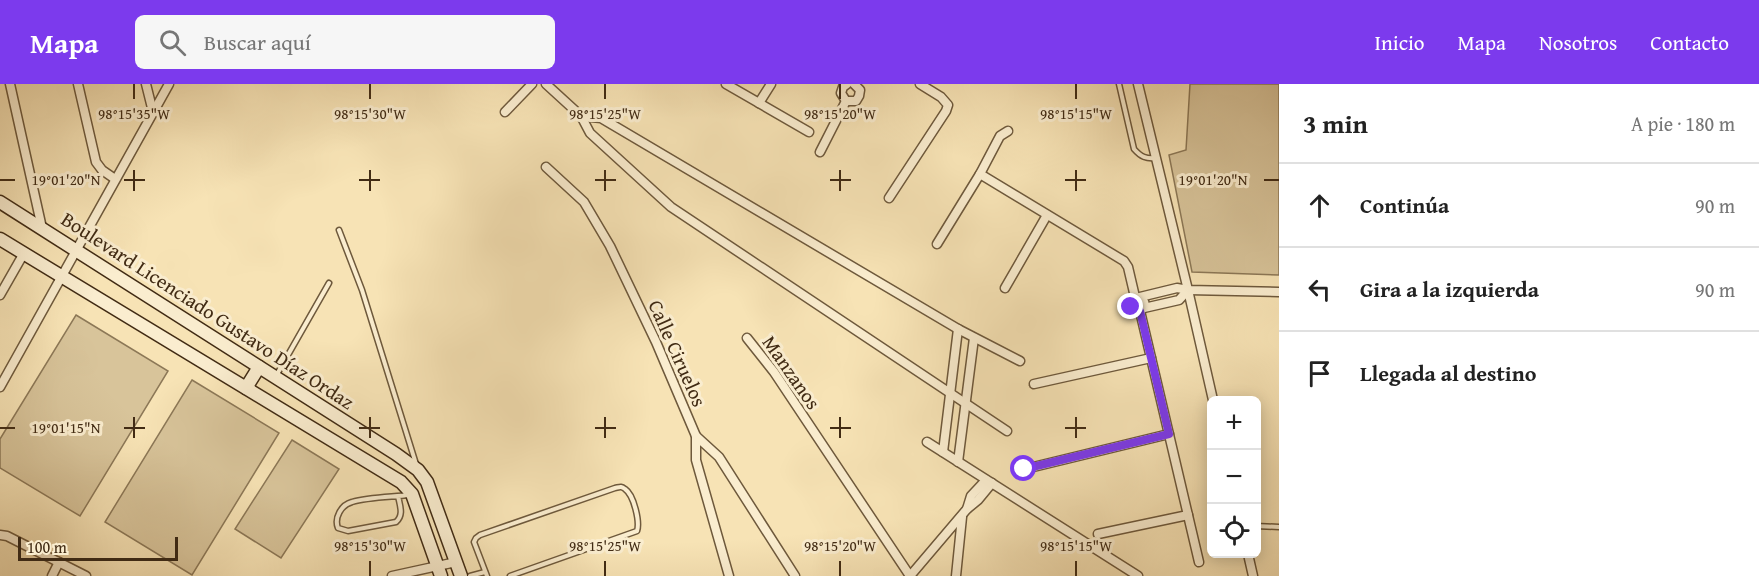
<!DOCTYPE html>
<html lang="es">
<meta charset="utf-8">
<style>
body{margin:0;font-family:"Gentium Book Plus",serif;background:#f6f6f6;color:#222}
.controls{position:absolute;right:18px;bottom:18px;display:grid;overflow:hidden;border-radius:9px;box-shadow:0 3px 15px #0003}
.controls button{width:54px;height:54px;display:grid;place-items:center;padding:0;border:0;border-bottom:2px solid #e0e0e0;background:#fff;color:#222;font:30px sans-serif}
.scale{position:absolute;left:18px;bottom:15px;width:160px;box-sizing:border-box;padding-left:6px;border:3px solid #412b14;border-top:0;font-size:16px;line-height:21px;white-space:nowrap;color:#412b14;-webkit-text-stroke:4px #faedcf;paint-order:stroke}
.stop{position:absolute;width:18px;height:18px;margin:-14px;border:4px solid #7c3aed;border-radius:50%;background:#fff}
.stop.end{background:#7c3aed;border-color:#fff;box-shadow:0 2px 6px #0008}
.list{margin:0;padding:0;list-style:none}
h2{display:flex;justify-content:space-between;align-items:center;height:78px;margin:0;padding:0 24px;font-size:26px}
h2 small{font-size:20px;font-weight:400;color:#767676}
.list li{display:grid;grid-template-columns:39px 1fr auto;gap:18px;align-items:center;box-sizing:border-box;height:84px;padding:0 24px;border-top:2px solid #e0e0e0}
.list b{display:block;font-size:22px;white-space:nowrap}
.list em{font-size:20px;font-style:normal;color:#767676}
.icon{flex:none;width:33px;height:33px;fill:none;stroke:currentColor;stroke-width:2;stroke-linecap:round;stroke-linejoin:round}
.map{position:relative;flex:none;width:1279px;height:492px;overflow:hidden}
header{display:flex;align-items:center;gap:36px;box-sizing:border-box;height:84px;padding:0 30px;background:#7c3aed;color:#fff}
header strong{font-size:28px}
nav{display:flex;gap:33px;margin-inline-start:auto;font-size:21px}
.search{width:420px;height:54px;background:#f6f6f6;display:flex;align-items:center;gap:15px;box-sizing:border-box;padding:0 21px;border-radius:9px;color:#767676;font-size:22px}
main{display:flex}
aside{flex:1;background:#fff}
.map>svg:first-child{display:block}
.grass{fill:#d8c49a;stroke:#8c7857;stroke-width:1.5}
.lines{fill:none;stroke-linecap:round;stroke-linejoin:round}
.lane-casing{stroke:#6e593c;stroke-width:7}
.street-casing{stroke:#6e593c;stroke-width:11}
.secondary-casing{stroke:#412b14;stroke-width:15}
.lane{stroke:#faedcf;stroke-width:4}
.street{stroke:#faedcf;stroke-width:8}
.secondary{stroke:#faedcf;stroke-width:12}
.route{stroke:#7c3aed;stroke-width:8}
.ticks{fill:none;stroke:#412b14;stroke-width:2}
.labels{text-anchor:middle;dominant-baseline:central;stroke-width:6;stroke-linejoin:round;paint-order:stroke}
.street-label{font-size:20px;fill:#412b14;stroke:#faedcf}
.ticks-label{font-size:15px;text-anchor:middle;fill:#412b14;stroke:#faedcf;stroke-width:6;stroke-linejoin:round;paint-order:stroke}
</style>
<header>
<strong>Mapa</strong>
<div class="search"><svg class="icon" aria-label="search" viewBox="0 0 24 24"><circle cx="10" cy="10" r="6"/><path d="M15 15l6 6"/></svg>Buscar aquí</div>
<nav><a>Inicio</a><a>Mapa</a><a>Nosotros</a><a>Contacto</a></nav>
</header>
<main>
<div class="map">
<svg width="1279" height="492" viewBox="0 0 1279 492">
<rect width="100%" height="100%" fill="#f7e3b5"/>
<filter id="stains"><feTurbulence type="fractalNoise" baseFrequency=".00333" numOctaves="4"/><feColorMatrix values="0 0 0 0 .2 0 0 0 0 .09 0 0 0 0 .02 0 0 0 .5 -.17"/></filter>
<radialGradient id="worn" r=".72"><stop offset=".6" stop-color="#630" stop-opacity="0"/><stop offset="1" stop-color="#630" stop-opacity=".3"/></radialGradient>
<!-- grass -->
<g class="grass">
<path d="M1190,0h89v191l-87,-3 -23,-117 17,-5z"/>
<path d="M76,231l92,56 -88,145 -80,-48v-29z"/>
<path d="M192,296l87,53 -87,142 -87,-53z"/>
<path d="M292,356l47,29 -58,89 -46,-29z"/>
</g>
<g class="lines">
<!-- lane casing -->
<g class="lane-casing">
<g id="lane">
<path d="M1119,0l15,65c7,8 12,10 22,9"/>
<path d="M339,146l23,60 54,174"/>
<path d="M276,292l53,-93"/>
<path d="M398,412c2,10 6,19 -2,26l-48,9 -10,-3c-4,-10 3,-23 14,-26 16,-5 40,-5 57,-7"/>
<path d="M1256,442l23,1"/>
<path d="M470,492l15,-4"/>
<path d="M487,492l-13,-34 2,-4 4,-3 135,-47c5,-1 6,-2 10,1 9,6 15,33 12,42l-127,45"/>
</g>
</g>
<!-- street casing -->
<g class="street-casing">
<g id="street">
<path d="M10,0l32,144"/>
<path d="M78,0l18,78 6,8 13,9"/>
<path d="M146,0l7,28"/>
<path d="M546,0l35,32 9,17 81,74 336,224"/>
<path d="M726,0l83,48"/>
<path d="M1138,0l50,206 25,110"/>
<path d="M846,17h10l3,-5 1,-6 -6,-6"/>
<path d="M846,17l-5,-8 2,-6 4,-3"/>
<path d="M759,19l12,-19"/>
<path d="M505,28l27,-28"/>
<path d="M581,32l20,2 357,211 62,32"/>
<path d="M820,68l26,-51"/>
<path d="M546,83l38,35 26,44 46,96 40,94v24l33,116"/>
<path d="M980,90l144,87 4,6 7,30 -3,3 -1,7 2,3 7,1c8,-5 5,-14 -5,-14"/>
<path d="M889,114l57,-87 2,-6 -7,-8 -21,-13"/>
<path d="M937,160l43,-70 20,-38 8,-5"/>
<path d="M1005,204l42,-73"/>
<path d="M0,211l24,-42"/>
<path d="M1140,213l37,-9 11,2 91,2"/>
<path d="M1144,224l35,-8 9,-10"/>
<path d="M1140,227l59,251"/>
<path d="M747,254l27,34 136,204"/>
<path d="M1034,300l117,-26"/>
<path d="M0,303l169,-303"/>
<path d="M696,352l23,21 76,119"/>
<path d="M927,358l211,134"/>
<path d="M943,368l15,-123"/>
<path d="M958,378l16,-124"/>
<path d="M1025,385l144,-35"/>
<path d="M967,425l4,-13 15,-16"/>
<path d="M1098,450l90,-19"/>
<path d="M0,451l7,1 79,40"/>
<path d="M1248,470l5,22"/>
<path d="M52,492l7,-14"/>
<path d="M392,492l64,-14"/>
<path d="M910,492l57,-67 11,-9 14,-17"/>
<path d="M956,492l6,-59"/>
</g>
</g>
<!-- secondary casing -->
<g class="secondary-casing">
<g id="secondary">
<path d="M0,118l396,252 22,16 9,12 34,94"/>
<path d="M0,155l401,243 11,12 29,82"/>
<path d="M246,304l13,-21"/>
</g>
</g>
<!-- lane -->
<use href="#lane" class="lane"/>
<!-- street -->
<use href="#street" class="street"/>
<!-- secondary -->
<use href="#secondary" class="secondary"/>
</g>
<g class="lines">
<!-- route -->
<path class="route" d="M1024,385l145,-35 -29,-123 -7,-1 -2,-3"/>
</g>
<!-- ticks -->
<path class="ticks" d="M134,0v15M370,0v15M605,0v15M840,0v15M1076,0v15M134,86v21M370,86v21M605,86v21M840,86v21M1076,86v21M0,96h15M124,96h21M359,96h21M595,96h21M830,96h21M1065,96h21M1264,96h15M134,333v21M370,333v21M605,333v21M840,333v21M1076,333v21M0,344h15M124,344h21M359,344h21M595,344h21M830,344h21M1065,344h21M370,477v15M605,477v15M840,477v15M1076,477v15"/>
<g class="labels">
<!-- street labels -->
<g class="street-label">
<text transform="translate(208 226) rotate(33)">Boulevard Licenciado Gustavo Díaz Ordaz</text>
<text transform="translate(678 269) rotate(66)">Calle Ciruelos</text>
<text transform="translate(792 288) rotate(55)">Manzanos</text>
</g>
</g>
<g class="ticks-label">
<text x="134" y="35">98°15'35"W</text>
<text x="370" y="35">98°15'30"W</text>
<text x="605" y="35">98°15'25"W</text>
<text x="840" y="35">98°15'20"W</text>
<text x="1076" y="35">98°15'15"W</text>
<text x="66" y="101">19°01'20"N</text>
<text x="1213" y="101">19°01'20"N</text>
<text x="66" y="349">19°01'15"N</text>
<text x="370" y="467">98°15'30"W</text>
<text x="605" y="467">98°15'25"W</text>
<text x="840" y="467">98°15'20"W</text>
<text x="1076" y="467">98°15'15"W</text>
</g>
<rect width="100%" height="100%" filter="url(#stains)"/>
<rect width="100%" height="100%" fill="url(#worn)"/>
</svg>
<div class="controls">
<button>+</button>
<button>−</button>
<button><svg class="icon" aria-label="locate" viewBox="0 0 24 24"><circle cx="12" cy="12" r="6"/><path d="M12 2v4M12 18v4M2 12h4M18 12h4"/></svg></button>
</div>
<div class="scale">100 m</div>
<div class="stop" style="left:1024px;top:385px"></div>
<div class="stop end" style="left:1131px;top:223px"></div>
</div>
<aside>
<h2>3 min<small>A pie · 180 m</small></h2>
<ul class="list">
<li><svg class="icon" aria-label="ahead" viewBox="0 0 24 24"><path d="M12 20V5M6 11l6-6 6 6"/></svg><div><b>Continúa</b></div><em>90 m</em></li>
<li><svg class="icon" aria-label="left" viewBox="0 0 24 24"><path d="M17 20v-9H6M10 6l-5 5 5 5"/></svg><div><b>Gira a la izquierda</b></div><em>90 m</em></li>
<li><svg class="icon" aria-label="arrive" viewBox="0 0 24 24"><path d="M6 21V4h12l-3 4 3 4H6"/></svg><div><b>Llegada al destino</b></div></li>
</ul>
</aside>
</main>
